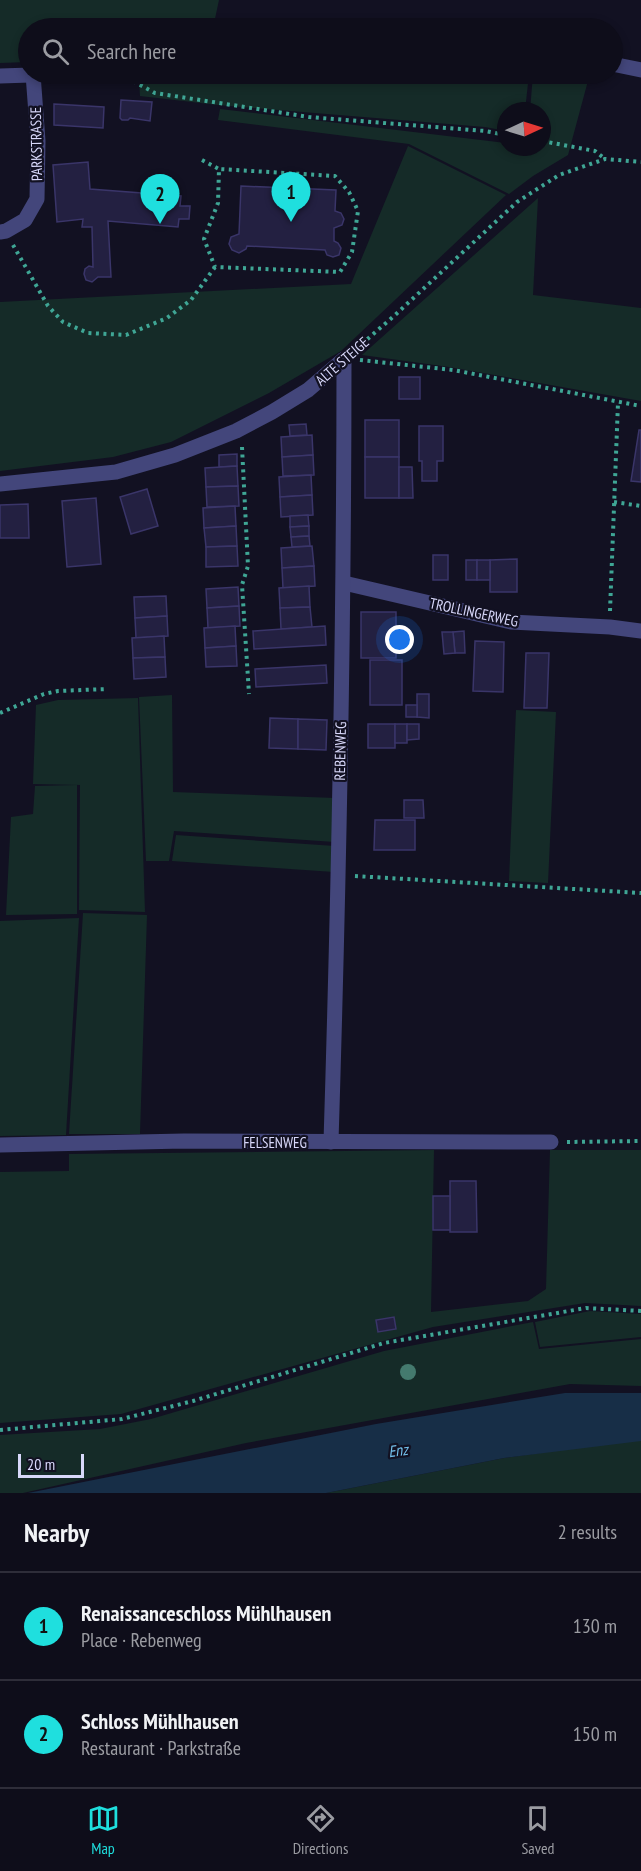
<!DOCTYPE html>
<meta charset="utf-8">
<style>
body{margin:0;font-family:"PT Sans Narrow",sans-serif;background:#171623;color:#f1f3f6}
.compass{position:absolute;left:497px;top:102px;width:54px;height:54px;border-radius:50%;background:#0e0d1a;box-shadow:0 3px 9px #0003;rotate:86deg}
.scale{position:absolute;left:18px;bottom:15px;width:66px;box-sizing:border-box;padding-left:6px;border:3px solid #d8d8fa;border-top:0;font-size:16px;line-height:21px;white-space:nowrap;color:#d8d8fa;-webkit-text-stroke:4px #121122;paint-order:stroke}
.you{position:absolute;left:400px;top:640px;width:21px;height:21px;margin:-15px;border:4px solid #fff;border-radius:50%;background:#1a73e8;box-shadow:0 0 0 9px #1a73e833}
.badge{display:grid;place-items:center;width:39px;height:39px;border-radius:50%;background:#1fdfde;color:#111;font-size:20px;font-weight:700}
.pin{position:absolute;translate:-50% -50px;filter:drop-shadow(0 2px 3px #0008)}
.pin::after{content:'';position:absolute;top:32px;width:21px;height:18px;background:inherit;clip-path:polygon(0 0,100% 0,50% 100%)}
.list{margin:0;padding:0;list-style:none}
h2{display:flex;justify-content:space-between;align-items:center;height:78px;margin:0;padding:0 24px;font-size:26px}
h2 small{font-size:20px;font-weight:400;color:#9b9ca2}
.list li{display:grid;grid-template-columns:39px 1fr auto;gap:18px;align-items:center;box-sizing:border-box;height:108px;padding:0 24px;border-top:2px solid #2e2d39}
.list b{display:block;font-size:22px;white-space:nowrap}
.list p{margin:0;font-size:20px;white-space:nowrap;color:#9b9ca2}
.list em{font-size:20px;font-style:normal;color:#9b9ca2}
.icon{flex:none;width:33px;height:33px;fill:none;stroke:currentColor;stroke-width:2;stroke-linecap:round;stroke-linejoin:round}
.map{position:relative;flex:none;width:641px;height:1493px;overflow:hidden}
.search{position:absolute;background:#0e0d1a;box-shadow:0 3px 9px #0003;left:18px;right:18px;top:18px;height:66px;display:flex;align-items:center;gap:15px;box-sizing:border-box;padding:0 21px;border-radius:33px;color:#9b9ca2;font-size:22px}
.sheet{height:294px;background:#0e0d1a}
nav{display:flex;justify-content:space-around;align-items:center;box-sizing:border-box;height:84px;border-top:2px solid #2e2d39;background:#0e0d1a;font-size:16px;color:#9b9ca2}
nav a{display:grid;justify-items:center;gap:3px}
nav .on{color:#1fdfde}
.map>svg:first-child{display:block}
.green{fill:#152b28}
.water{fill:#172e47}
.building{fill:#232041;stroke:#3a3569;stroke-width:1.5}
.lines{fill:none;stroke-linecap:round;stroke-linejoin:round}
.path{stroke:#3fa695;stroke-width:4;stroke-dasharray:3 4.5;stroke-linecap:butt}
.minor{stroke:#43467b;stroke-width:15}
.tree{fill:#447a6e}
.labels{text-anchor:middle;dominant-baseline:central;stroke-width:4.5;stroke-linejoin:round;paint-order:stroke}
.street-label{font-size:15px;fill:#d8d8fa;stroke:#121122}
.water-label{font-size:16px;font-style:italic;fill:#74c1ec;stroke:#121122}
</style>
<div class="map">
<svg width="641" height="1493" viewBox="0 0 641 1493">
<rect width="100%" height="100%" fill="#121122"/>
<!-- green -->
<g class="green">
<path d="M0,0h219l-6,28h-185v34l-28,1z"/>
<path d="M404,74h125l-4,37h-19v20l-21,-4 -267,-22 -78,-9 -1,-15z"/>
<path d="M533,74l56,3 -21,78 -35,21 -24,18 -100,-50 -191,-24 2,-11 286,34v4h36v-36h-12z"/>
<path d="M408,146l98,49 -165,156 -72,42 -98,49 -58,15 -113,14v-169l351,-18z"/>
<path d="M538,198l-5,97 108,13v93l-192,-34 -87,-12z"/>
<path d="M172,695l1,97 162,6v44l-161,-11 -5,30h-23l-7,-164z"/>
<path d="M138,698l7,214 -66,-2 1,-125 -47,-1 3,-79 22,-5z"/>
<path d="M516,710l40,2 -8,171 -39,-2z"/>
<path d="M77,785v129l-71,1 5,-98 22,-3 2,-28z"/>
<path d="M176,835l159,11 -1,26 -162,-11z"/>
<path d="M83,913l64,2 -7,219h-71z"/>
<path d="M79,918l-13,217 -66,1v-215z"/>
<path d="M434,1150l-3,162 97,-11 18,-12 4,-139h91v156l-56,-3 -152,24 -312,87 -121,9v-251l69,-1v-17z"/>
<path d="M590,1311l51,3v23l-101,10 -5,-25z"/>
<path d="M533,1322l6,27 102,-10v47l-71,-2 -324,59 -223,50h-23v-58l100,-6 51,-10 233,-68z"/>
<path d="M624,1441h17v52h-315l178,-35z"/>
</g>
<!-- water -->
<path class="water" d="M565,1393h76v48l-137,17 -178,35h-298l348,-69z"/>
<!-- building -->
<g class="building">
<path d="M121,100l31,2 -2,19 -20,-3 -2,2h-6l-2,-2z"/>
<path d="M54,104l50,3 -1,21 -49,-3z"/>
<path d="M88,162l2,27 91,7 -1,10h10l-1,13h-10l-1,8 -70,-6 3,56h-13l-6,5 -6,-2 -2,-6 1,-5 4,-3 4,1 -1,-40h-10l1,-8 -26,3 -4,-57z"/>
<path d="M241,186l95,4 -1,21 6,2 3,6 -2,6 -8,3v13l4,2 3,5 -2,7 -6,2 -6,-2 -2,-5 -78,-4 -1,3 -7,4 -7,-3 -3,-6 2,-7 8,-3z"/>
<rect x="399" y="377" width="21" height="22"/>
<rect x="365" y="420" width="34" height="37"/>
<path d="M306,424l1,11 -17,1 -1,-11z"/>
<path d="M419,426h24v35h-6v20h-15v-20h-3z"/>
<path d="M639,430h2v52l-10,-1z"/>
<path d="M312,435l1,20 -31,2 -1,-20z"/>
<path d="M237,454v12l-18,1v-12z"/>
<path d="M313,455l1,20 -31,1 -1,-19z"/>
<rect x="365" y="457" width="34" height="41"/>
<path d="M237,466l1,20 -32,1 -1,-19z"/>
<path d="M399,467h13l1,31h-14z"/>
<path d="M311,475l1,20 -32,2 -1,-20z"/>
<path d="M238,486l1,20 -32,1 -1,-20z"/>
<path d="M147,489l11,37 -27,8 -11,-37z"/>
<path d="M312,495l1,20 -32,2 -1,-20z"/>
<path d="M96,498l5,66 -34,3 -5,-66z"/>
<path d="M28,504l1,34h-29v-33z"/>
<path d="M235,506l1,20 -32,2 -1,-20z"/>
<path d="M308,515l1,11 -19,1v-11z"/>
<path d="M236,526l1,20 -31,1 -2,-19z"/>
<path d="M309,526v10l-18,1 -1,-10z"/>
<path d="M309,536l1,10 -18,1 -1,-10z"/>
<path d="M237,546l1,20 -32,1v-20z"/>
<path d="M312,546l2,20 -32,2 -1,-20z"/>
<rect x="433" y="555" width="15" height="25"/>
<path d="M517,559v33h-27v-32z"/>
<rect x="466" y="560" width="11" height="20"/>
<rect x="477" y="560" width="13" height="20"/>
<path d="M314,566l1,20 -32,2 -1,-20z"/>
<path d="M309,586l1,21 -30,1 -1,-20z"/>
<path d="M238,587l1,19 -32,2 -1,-19z"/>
<path d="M166,596l1,20 -32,2 -1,-21z"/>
<path d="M239,606l1,20 -32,2 -1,-20z"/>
<path d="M310,607l2,20 -31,2 -1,-21z"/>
<rect x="361" y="612" width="35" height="46"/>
<path d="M167,616l1,20 -32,2 -1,-20z"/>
<path d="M235,626l1,20 -31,2 -1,-20z"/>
<path d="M325,626l1,19 -72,4 -1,-18z"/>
<path d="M464,631l1,22h-10l-2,-21z"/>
<path d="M442,632h11l2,21 -11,1z"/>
<path d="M164,636l1,21 -32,1 -1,-20z"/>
<path d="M475,641l29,1 -1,50 -30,-1z"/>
<path d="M236,646l1,20 -31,1 -1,-19z"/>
<path d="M526,653h23l-2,55h-23z"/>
<path d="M165,657l1,20 -32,2 -1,-21z"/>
<rect x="370" y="660" width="32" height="45"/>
<path d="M326,665l1,18 -71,4 -1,-18z"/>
<path d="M417,694h12v24l-12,-1z"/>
<rect x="406" y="705" width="11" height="12"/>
<path d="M270,718l28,1v30l-29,-1z"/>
<path d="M298,719l29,1 -1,30 -28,-1z"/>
<rect x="368" y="724" width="27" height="24"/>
<rect x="395" y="724" width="12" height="19"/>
<path d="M407,724h12v15l-12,1z"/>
<path d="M404,800h19l1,18h-20z"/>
<path d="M375,820h40v30h-41z"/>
<path d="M450,1181h26l1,51h-27z"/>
<rect x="433" y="1196" width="17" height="34"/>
<path d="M394,1317l2,12 -18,3 -2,-12z"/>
</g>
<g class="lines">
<!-- path -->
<g class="path">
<path d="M120,74l35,19 154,24 176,14 21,4"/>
<path d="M542,141l53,10 10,8"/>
<path d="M202,160l17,9 -1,34 -14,36 11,28 125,5 12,-20 6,-41 -9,-19 -14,-16 -116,-7"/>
<path d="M13,245l35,61 15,16 25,11 38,2 41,-17 24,-18 24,-33"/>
<path d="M356,349l38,-33 123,-114 42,-27 46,-16 36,3"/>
<path d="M360,360l93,10 188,36"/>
<path d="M242,447l6,119 -6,19 7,109"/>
<path d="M614,502l27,4"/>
<path d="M610,611l8,-208"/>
<path d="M0,713l44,-19 14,-3 49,-2"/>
<path d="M355,876l286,17"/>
<path d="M567,1142l74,-1"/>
<path d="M0,1430l122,-11 71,-18 191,-58 202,-35 55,3"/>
</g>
<!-- minor -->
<g class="minor">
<path d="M612,64l29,6"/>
<path d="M0,76l61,-2"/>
<path d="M0,232l6,-1 19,-11 12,-21 1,-58 -5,-67"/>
<path d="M0,484l116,-12 59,-17 61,-24 36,-19 36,-22 36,-31"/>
<path d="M344,583l167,39 99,5 31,4"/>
<path d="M331,1142c8,-261 13,-522 13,-783"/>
<path d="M0,1145l184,-4 367,1"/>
</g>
</g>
<!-- trees -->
<circle class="tree" cx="408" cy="1372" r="8"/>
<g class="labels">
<!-- street labels -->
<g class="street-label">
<text transform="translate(36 144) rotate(-91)">PARKSTRASSE</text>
<text transform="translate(342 361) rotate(-41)">ALTE STEIGE</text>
<text transform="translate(474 612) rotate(12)">TROLLINGERWEG</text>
<text transform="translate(340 751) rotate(-89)">REBENWEG</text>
<text x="275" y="1142">FELSENWEG</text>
</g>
<!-- water labels -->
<g class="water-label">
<text transform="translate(398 1450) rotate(-7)">Enz</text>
</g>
</g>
</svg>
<svg class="compass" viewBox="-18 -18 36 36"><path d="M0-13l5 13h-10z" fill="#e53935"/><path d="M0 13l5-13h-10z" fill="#9b9ca2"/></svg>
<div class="scale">20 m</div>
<div class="you"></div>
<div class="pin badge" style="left:291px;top:222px">1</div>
<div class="pin badge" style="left:160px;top:224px">2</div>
<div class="search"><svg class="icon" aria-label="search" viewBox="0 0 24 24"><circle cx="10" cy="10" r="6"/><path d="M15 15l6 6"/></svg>Search here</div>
</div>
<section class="sheet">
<h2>Nearby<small>2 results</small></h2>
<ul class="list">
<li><span class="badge">1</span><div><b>Renaissanceschloss Mühlhausen</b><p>Place · Rebenweg</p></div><em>130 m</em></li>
<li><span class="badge">2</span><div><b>Schloss Mühlhausen</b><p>Restaurant · Parkstraße</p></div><em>150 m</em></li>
</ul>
</section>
<nav>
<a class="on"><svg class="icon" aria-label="map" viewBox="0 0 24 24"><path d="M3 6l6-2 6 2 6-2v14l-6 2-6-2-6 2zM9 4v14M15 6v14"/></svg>Map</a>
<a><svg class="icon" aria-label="directions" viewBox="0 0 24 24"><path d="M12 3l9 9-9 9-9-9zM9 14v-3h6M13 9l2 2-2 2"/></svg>Directions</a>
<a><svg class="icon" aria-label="saved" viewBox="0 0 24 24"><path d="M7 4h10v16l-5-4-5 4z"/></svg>Saved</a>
</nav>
